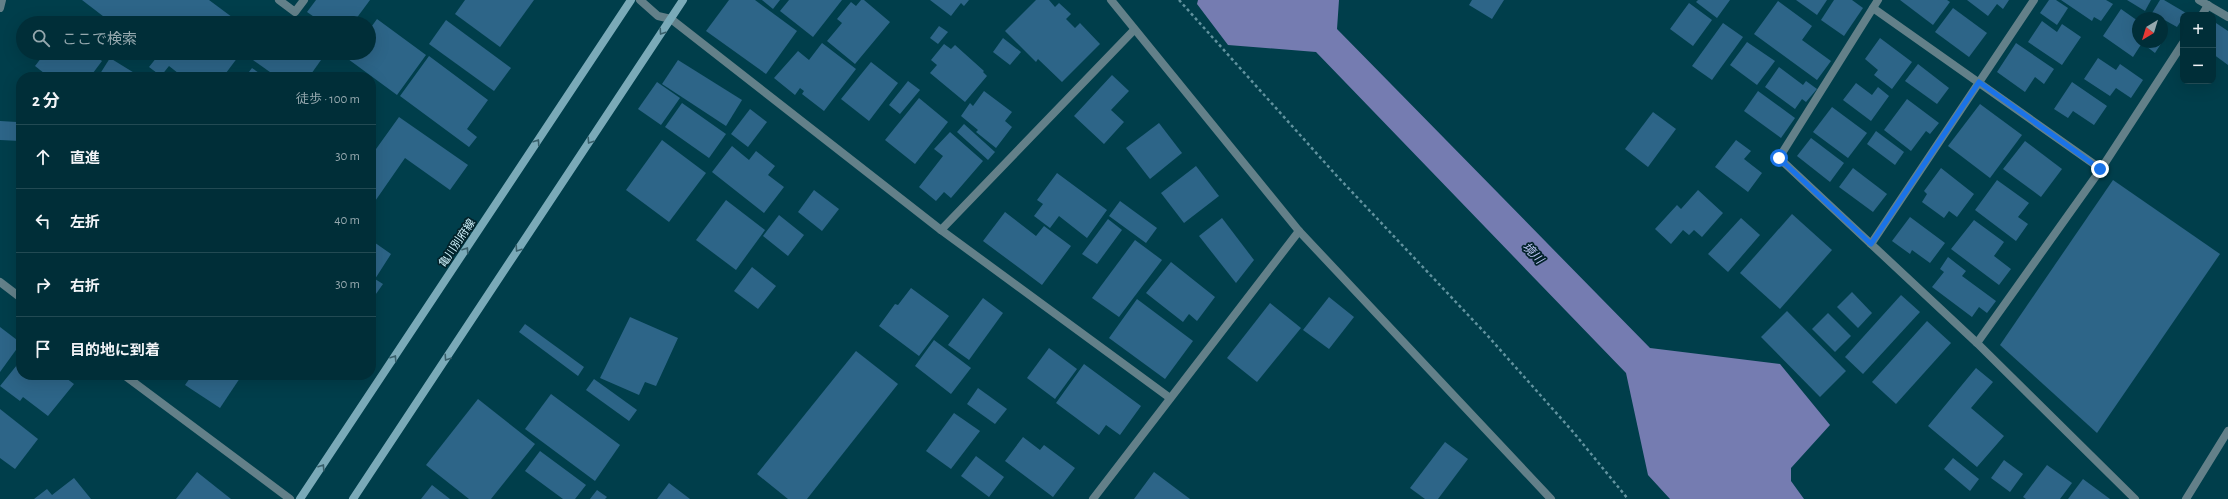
<!DOCTYPE html>
<html lang="ja">
<meta charset="utf-8">
<style>
body{margin:0;font-family:"Alegreya Sans","Noto Sans JP",sans-serif;background:#0a3640;color:#f1f3f6}
.controls{position:absolute;right:12px;top:12px;display:grid;overflow:hidden;border-radius:8px;box-shadow:0 4px 16px #0002}
.controls button{width:36px;height:36px;display:grid;place-items:center;padding:0;border:0;border-bottom:1px solid #224a53;background:#002e38;color:#f1f3f6;font:20px sans-serif}
.compass{position:absolute;left:2132px;top:12px;width:36px;height:36px;border-radius:50%;background:#002e38;box-shadow:0 4px 16px #0002;rotate:218deg}
.stop{position:absolute;width:12px;height:12px;margin:-9px;border:3px solid #1a73e8;border-radius:50%;background:#fff}
.stop.end{background:#1a73e8;border-color:#fff;box-shadow:0 1px 4px #0008}
.list{margin:0;padding:0;list-style:none}
h2{display:flex;justify-content:space-between;align-items:center;height:52px;margin:0;padding:0 16px;font-size:17px}
h2 small{font-size:13px;font-weight:400;color:#95a8ae}
.list li{display:grid;grid-template-columns:26px 1fr auto;gap:12px;align-items:center;box-sizing:border-box;height:64px;padding:0 16px;border-top:1px solid #224a53}
.list b{display:block;font-size:15px;white-space:nowrap}
.list em{font-size:13px;font-style:normal;color:#95a8ae}
.icon{flex:none;width:22px;height:22px;fill:none;stroke:currentColor;stroke-width:2;stroke-linecap:round;stroke-linejoin:round}
.map{position:relative;flex:none;width:2228px;height:499px;overflow:hidden}
.search{position:absolute;background:#002e38;box-shadow:0 4px 16px #0002;left:16px;top:16px;width:360px;height:44px;display:flex;align-items:center;gap:10px;box-sizing:border-box;padding:0 14px;border-radius:22px;color:#95a8ae;font-size:15px}
.panel{position:absolute;background:#002e38;box-shadow:0 4px 16px #0002;left:16px;top:72px;width:360px;height:308px;border-radius:16px}
.map>svg:first-child{display:block}
.water{fill:#757cb1}
.building{fill:#2d6588}
.lines{fill:none;stroke-linecap:round;stroke-linejoin:round}
.path{stroke:#61939f;stroke-width:2.5;stroke-dasharray:3 3;stroke-linecap:butt}
.minor{stroke:#638089;stroke-width:8}
.tertiary{stroke:#638089;stroke-width:8}
.secondary{stroke:#7aaab8;stroke-width:8}
.oneway{stroke:#385f6a}
.route{stroke:#1a73e8;stroke-width:5}
.labels{text-anchor:middle;dominant-baseline:central;stroke-width:3.5;stroke-linejoin:round;paint-order:stroke}
.street-label{font-size:11px;fill:#cff3fd;stroke:#02222a}
.water-label{font-size:12px;font-style:italic;fill:#bcc4f3;stroke:#02222a}
</style>
<div class="map">
<svg width="2228" height="499" viewBox="0 0 2228 499">
<rect width="100%" height="100%" fill="#003e4b"/>
<!-- water -->
<path class="water" d="M1198,0h141l-2,29 313,319 130,16 50,61 -39,43v13l13,18h-134l-22,-24 -22,-102 -310,-321 -88,-7 -31,-41z"/>
<!-- building -->
<g class="building">
<path d="M82,0h127l31,23h-128z"/>
<path d="M316,0h54l-17,23h-30l-16,-11z"/>
<path d="M465,0h69l-34,47 -45,-33z"/>
<path d="M729,0h26l42,31 -31,43 -60,-43z"/>
<path d="M762,0h18l-7,9z"/>
<path d="M789,0h53l-29,37 -33,-26z"/>
<path d="M861,0h3l26,22 -35,42 -28,-23 15,-18 -5,-4 14,-17 5,4z"/>
<path d="M930,0h39l-5,6 -3,-3 -10,13z"/>
<path d="M1036,0h13l6,7 4,-4 12,11 -5,5 9,9 5,-5 20,21 -38,38 -24,-23 -2,3 -31,-31z"/>
<path d="M1472,0h32l-12,19 -23,-14z"/>
<path d="M1698,0h32l-13,18 -21,-16z"/>
<path d="M1796,0h31l-10,15z"/>
<path d="M1834,0h18l11,8 -19,28 -23,-16z"/>
<path d="M1900,0h47l3,2 -17,23z"/>
<path d="M1967,0h42l-6,9 -6,-5 -9,12z"/>
<path d="M2049,0h7l12,8 -11,17 -17,-12z"/>
<path d="M2061,0h45l7,4 -12,17 -7,-4 -2,4z"/>
<path d="M2127,0h24l-6,11z"/>
<path d="M2160,0h4l22,13 -9,14 -25,-14z"/>
<path d="M1778,1l34,25 -10,14 29,21 -14,19 -63,-46z"/>
<path d="M1689,3l23,17 -19,26 -23,-17z"/>
<path d="M1953,8l34,25 -18,24 -34,-25z"/>
<path d="M2121,9l17,12v21h24v-5l2,2 -9,14 -13,-10 -9,14 -30,-21z"/>
<path d="M377,19l49,36 -29,40 -49,-36 4,-6h17v-23z"/>
<path d="M446,20l65,48 -17,23 -65,-47z"/>
<path d="M2042,21l15,11 5,-8 19,13 -19,28 -34,-23z"/>
<path d="M2213,21l15,10v34l-15,-11z"/>
<path d="M1723,23l20,14 -31,43 -20,-14z"/>
<path d="M939,26l9,6 -10,12 -8,-6z"/>
<path d="M1003,38l18,14 -11,13 -17,-13z"/>
<path d="M1880,38l32,24 -20,27 -18,-14 4,-5 -13,-11z"/>
<path d="M1747,42l28,19 -18,24 -27,-20z"/>
<path d="M822,43l34,26 -32,42 -22,-17 2,-3 -4,-3 -5,7 -21,-17 24,-27 11,9z"/>
<path d="M2016,43l38,26 -10,15 -9,-7 -10,15 -28,-20z"/>
<path d="M944,44l7,5 4,-4 29,26 -1,1 4,4 -22,26 -35,-29 7,-8 -6,-5z"/>
<path d="M45,53h46l11,8 -12,16h-41l-14,-11z"/>
<path d="M152,53h89l-18,24h-40l-14,-11 -8,10 -12,-9 8,-10z"/>
<path d="M258,53h52l11,7 -12,17h-32l-24,-17z"/>
<path d="M429,56l59,44 -21,29 10,8 -8,10 -69,-51z"/>
<path d="M110,58l26,16 -2,3h-36z"/>
<path d="M2098,58l18,12 4,-6 23,16 -12,18 -15,-10 -6,8 -26,-17z"/>
<path d="M678,60l64,40 -16,26 -64,-42z"/>
<path d="M871,62l27,21 -29,38 -28,-22z"/>
<path d="M1918,64l31,24 -12,16 -32,-23z"/>
<path d="M1779,67l24,18 3,-4 11,8 -11,13 -4,-3 -7,10 -30,-22z"/>
<path d="M252,68l13,9h-20z"/>
<path d="M1112,75l17,16 -18,19 13,12 -20,22 -30,-28z"/>
<path d="M908,81l12,9 -20,24 -11,-9z"/>
<path d="M657,82l23,16 -19,27 -23,-16z"/>
<path d="M2072,82l35,24 -13,19 -21,-14 -5,7 -14,-9z"/>
<path d="M1856,83l16,12 6,-8 11,9 -18,25 -28,-21z"/>
<path d="M19,88h2v53l-21,-1v-19l17,1z"/>
<path d="M984,91l28,21 -7,9 7,6 -16,21 -20,-16 2,-2 -17,-14 9,-13 3,3z"/>
<path d="M1758,91l37,27 -14,20 -37,-27z"/>
<path d="M919,98l29,24 -33,42 -30,-24z"/>
<path d="M1907,99l32,24 -9,11 -4,-3 -15,20 -27,-21z"/>
<path d="M682,103l44,31 -17,24 -44,-31z"/>
<path d="M1980,104l42,31 -32,43 -42,-32z"/>
<path d="M1832,107l35,26 -19,25 -35,-26z"/>
<path d="M750,109l17,13 -19,25 -17,-13z"/>
<path d="M1653,112l23,17 -28,38 -23,-18z"/>
<path d="M399,117l69,48 -18,25 -45,-32 -34,49v-51z"/>
<path d="M1159,123l23,30 -32,26 -24,-31z"/>
<path d="M964,124l31,28 -7,8 -31,-28z"/>
<path d="M1876,131l28,21 -9,13 -28,-21z"/>
<path d="M950,132l33,29 -32,37 -7,-6 -8,9 -17,-14 24,-31 -9,-7z"/>
<path d="M1811,138l33,25 -14,19 -33,-26z"/>
<path d="M662,140l44,33 -37,49 -43,-32z"/>
<path d="M1736,140l15,11 -7,8 18,14 -14,19 -33,-25z"/>
<path d="M2025,141l37,28 -21,28 -38,-28z"/>
<path d="M732,146l17,14 7,-9 19,15 -7,9 16,12 -20,26 -52,-41z"/>
<path d="M1196,166l23,30 -35,27 -23,-30z"/>
<path d="M1853,168l34,26 -14,18 -34,-25z"/>
<path d="M1941,168l33,26 -17,23 -8,-6 -5,7 -22,-16 5,-8 -3,-3z"/>
<path d="M1057,173l50,37 -20,28 -28,-22 -9,12 -16,-12 9,-12 -6,-4z"/>
<path d="M1997,180l32,23 -11,14 10,7 -12,17 -41,-31z"/>
<path d="M2113,180l107,74 -123,179 -97,-88z"/>
<path d="M814,190l25,19 -17,22 -24,-19z"/>
<path d="M1698,190l25,23 -21,24 -8,-7 -5,5 -6,-5 -12,14 -16,-15 22,-24 4,4z"/>
<path d="M726,200l39,30 -29,40 -40,-30z"/>
<path d="M1120,201l37,27 -11,15 -37,-27z"/>
<path d="M1005,212l31,24 8,-10 27,20 -29,39 -59,-44z"/>
<path d="M1792,214l40,36 -52,59 -40,-36z"/>
<path d="M779,215l25,20 -16,21 -25,-20z"/>
<path d="M1910,217l35,26 -15,20 -18,-13 -2,4 -18,-13z"/>
<path d="M1222,218l32,42 -18,23 -37,-47z"/>
<path d="M1741,218l19,17 -32,37 -20,-18z"/>
<path d="M1108,219l14,11 -25,34 -15,-10z"/>
<path d="M1974,220l30,22 -10,14 17,13 -12,16 -48,-36z"/>
<path d="M371,240l20,14 -16,25 8,5 -12,17z"/>
<path d="M1135,240l27,20 -43,57 -27,-19z"/>
<path d="M1948,257l18,14 -4,5 34,25 -9,12 -8,-6 -7,10 -40,-30 12,-15 -4,-3z"/>
<path d="M1171,262l44,35 -18,24 -8,-7 -6,8 -37,-29z"/>
<path d="M752,267l24,19 -18,23 -24,-18z"/>
<path d="M911,288l38,28 -30,40 -40,-30 16,-22 3,1z"/>
<path d="M1852,292l20,21 -14,15 -21,-21z"/>
<path d="M1901,295l19,17 -57,62 -18,-17z"/>
<path d="M1329,297l25,20 -25,32 -26,-19z"/>
<path d="M983,298l20,15 -34,47 -21,-15z"/>
<path d="M1137,299l56,42 -28,38 -56,-41z"/>
<path d="M1270,303l31,25 -44,54 -30,-24z"/>
<path d="M1787,311l59,60 -26,26 -59,-60z"/>
<path d="M1828,313l23,23 -16,16 -23,-23z"/>
<path d="M630,317l48,21 -22,48 -11,-4 -6,13 -39,-17z"/>
<path d="M1927,321l24,22 -55,61 -24,-22z"/>
<path d="M525,324l59,43 -6,9 -59,-44z"/>
<path d="M0,327l21,16 -21,29z"/>
<path d="M934,340l37,28 -20,26 -36,-28z"/>
<path d="M1049,348l28,21 -22,30 -28,-21z"/>
<path d="M856,351l42,33 -91,115h-19l-31,-25z"/>
<path d="M21,360v15h41l12,9 -26,32 -25,-19 -3,4 -20,-15z"/>
<path d="M1084,364l57,42 -21,29 -14,-10 -7,10 -43,-32z"/>
<path d="M1976,368l17,14 -22,26 33,28 -27,31 -49,-41z"/>
<path d="M192,375h50l-22,33 -35,-23z"/>
<path d="M594,379l43,31 -8,11 -43,-31z"/>
<path d="M978,388l29,21 -12,15 -28,-20z"/>
<path d="M551,394l69,51 -25,36 -70,-52z"/>
<path d="M478,399l57,45 -44,55h-22l-43,-34z"/>
<path d="M0,409l38,30 -23,30 -15,-11z"/>
<path d="M954,413l26,18 -29,38 -25,-18z"/>
<path d="M1023,437l17,13 4,-5 31,23 -22,29 -48,-36z"/>
<path d="M1445,442l23,17 -30,40h-13l-15,-11z"/>
<path d="M540,451l46,34 -11,14h-12l-38,-28z"/>
<path d="M976,456l28,21 -15,20 -28,-21z"/>
<path d="M1953,458l26,21 -9,12 -26,-22z"/>
<path d="M2004,460l19,14 -13,18 -19,-14z"/>
<path d="M2047,465l25,18 -12,16h-34l-3,-2z"/>
<path d="M197,472l34,27h-55z"/>
<path d="M1154,472l36,27h-56z"/>
<path d="M74,478l17,21h-57l13,-10 5,6z"/>
<path d="M2083,479l27,20h-42z"/>
<path d="M669,483l21,16h-33z"/>
<path d="M432,485l18,14h-29z"/>
<path d="M597,490l10,7 -2,2h-15z"/>
</g>
<g class="lines">
<!-- path -->
<path class="path" d="M1179,0l157,175 151,160 87,98 54,66"/>
<!-- minor -->
<g class="minor">
<path d="M279,0l16,12 9,-12"/>
<path d="M640,0l18,16 13,3 270,211 229,168"/>
<path d="M1111,0l188,231 252,268"/>
<path d="M1878,0l-99,158 198,185 158,156"/>
<path d="M2199,0l29,17"/>
<path d="M0,8l2,-8"/>
<path d="M1873,8l228,161"/>
<path d="M2202,15l6,-10"/>
<path d="M941,230l193,-200"/>
<path d="M1871,244l163,-244"/>
<path d="M1977,343l124,-174 82,-126"/>
<path d="M1093,499l206,-268"/>
</g>
<!-- tertiary -->
<g class="tertiary">
<path d="M0,282l21,16"/>
<path d="M124,375l166,124"/>
<path d="M2186,499l42,-68"/>
</g>
<!-- secondary -->
<g class="secondary">
<path d="M300,499l331,-499"/>
<path d="M353,499l330,-499"/>
</g>
</g>
<!-- one-way arrows -->
<defs><path id="oneway-chevron" d="M-2-3.5L2.5 0L-2 3.5" fill="none" stroke-width="1.6" stroke-linecap="round" stroke-linejoin="round"/></defs>
<g class="oneway">
<use href="#oneway-chevron" transform="translate(662 32) rotate(124)"/>
<use href="#oneway-chevron" transform="translate(590 141) rotate(124)"/>
<use href="#oneway-chevron" transform="translate(537 142) rotate(-56)"/>
<use href="#oneway-chevron" transform="translate(518 249) rotate(124)"/>
<use href="#oneway-chevron" transform="translate(466 250) rotate(-56)"/>
<use href="#oneway-chevron" transform="translate(394 358) rotate(-56)"/>
<use href="#oneway-chevron" transform="translate(447 358) rotate(124)"/>
<use href="#oneway-chevron" transform="translate(322 467) rotate(-56)"/>
</g>
<g class="lines">
<!-- route -->
<path class="route" d="M1779,158l92,86 108,-162 121,87"/>
</g>
<g class="labels">
<!-- street labels -->
<g class="street-label">
<text transform="translate(457 243) rotate(-56)">亀川別府線</text>
</g>
<!-- water labels -->
<g class="water-label">
<text transform="translate(1533 253) rotate(46)">境川</text>
</g>
</g>
</svg>
<div class="controls">
<button>+</button>
<button>−</button>
</div>
<svg class="compass" viewBox="-18 -18 36 36"><path d="M0-13l5 13h-10z" fill="#e53935"/><path d="M0 13l5-13h-10z" fill="#95a8ae"/></svg>
<div class="stop" style="left:1779px;top:158px"></div>
<div class="stop end" style="left:2100px;top:169px"></div>
<div class="search"><svg class="icon" aria-label="search" viewBox="0 0 24 24"><circle cx="10" cy="10" r="6"/><path d="M15 15l6 6"/></svg>ここで検索</div>
<section class="panel">
<h2>2 分<small>徒歩 · 100 m</small></h2>
<ul class="list">
<li><svg class="icon" aria-label="ahead" viewBox="0 0 24 24"><path d="M12 20V5M6 11l6-6 6 6"/></svg><div><b>直進</b></div><em>30 m</em></li>
<li><svg class="icon" aria-label="left" viewBox="0 0 24 24"><path d="M17 20v-9H6M10 6l-5 5 5 5"/></svg><div><b>左折</b></div><em>40 m</em></li>
<li><svg class="icon" aria-label="right" viewBox="0 0 24 24"><path d="M7 20v-9h11M14 6l5 5-5 5"/></svg><div><b>右折</b></div><em>30 m</em></li>
<li><svg class="icon" aria-label="arrive" viewBox="0 0 24 24"><path d="M6 21V4h12l-3 4 3 4H6"/></svg><div><b>目的地に到着</b></div></li>
</ul>
</section>
</div>
